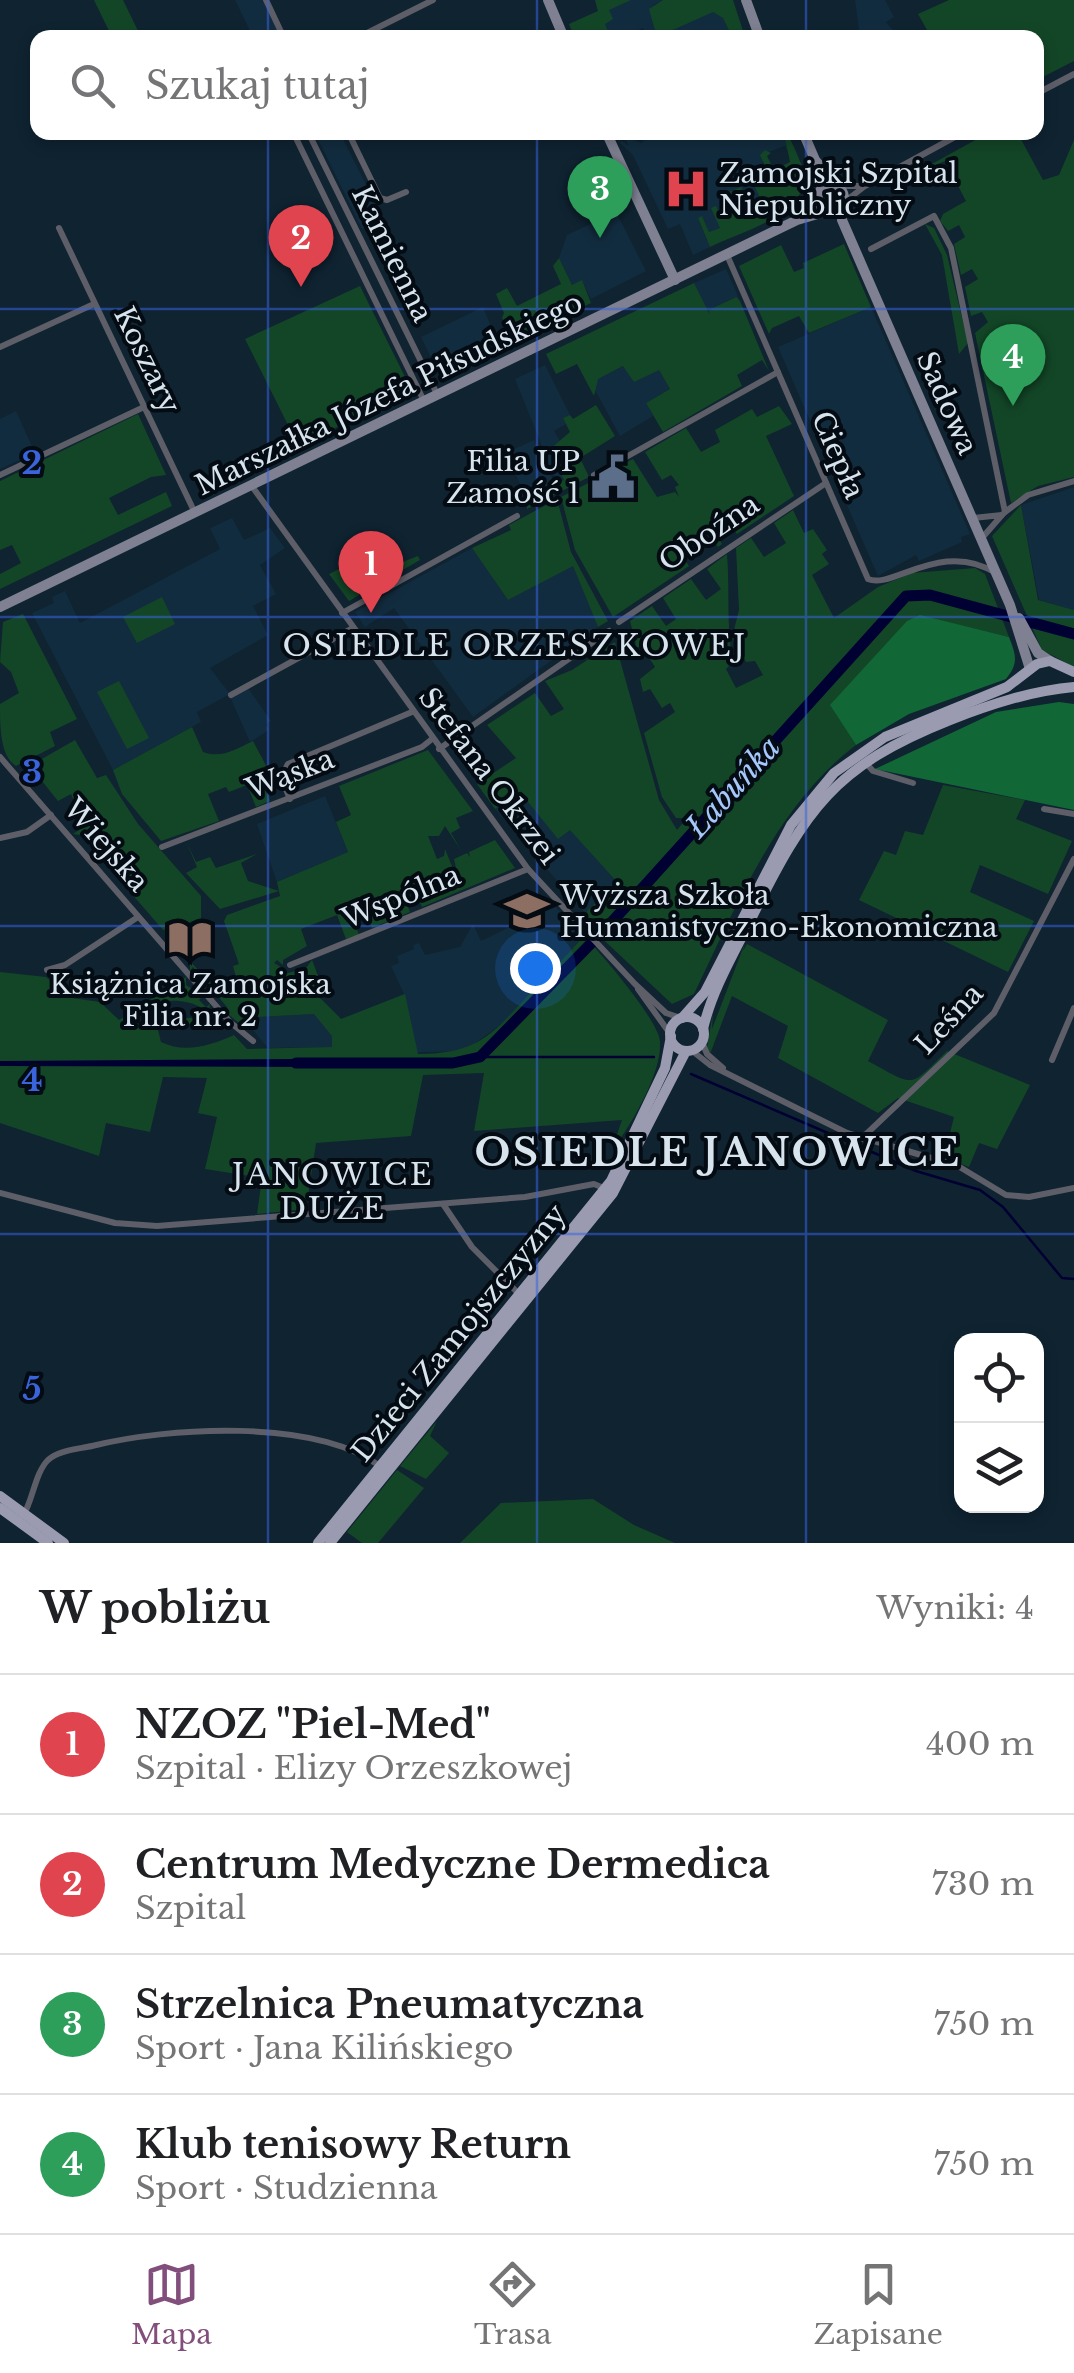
<!DOCTYPE html>
<html lang="pl">
<meta charset="utf-8">
<style>
body{margin:0;font-family:"Libre Baskerville",serif;background:#f6f6f6;color:#202124}
.controls{position:absolute;right:30px;bottom:30px;display:grid;overflow:hidden;border-radius:20px;box-shadow:0 5px 15px #0003}
.controls button{width:90px;height:90px;display:grid;place-items:center;padding:0;border:0;border-bottom:2px solid #e0e0e0;background:#fff;color:#202124;font:50px sans-serif}
.you{position:absolute;left:535px;top:968px;width:35px;height:35px;margin:-25px;border:8px solid #fff;border-radius:50%;background:#1a73e8;box-shadow:0 0 0 15px #1a73e833}
.badge{display:grid;place-items:center;width:65px;height:65px;border-radius:50%;background:#824f7c;color:#fff;font-size:32px;font-weight:700}
.pin{position:absolute;translate:-50% -82px;filter:drop-shadow(0 2px 5px #0008)}
.pin::after{content:'';position:absolute;top:52px;width:35px;height:30px;background:inherit;clip-path:polygon(0 0,100% 0,50% 100%)}
.list{margin:0;padding:0;list-style:none}
h2{display:flex;justify-content:space-between;align-items:center;height:130px;margin:0;padding:0 40px;font-size:42px}
h2 small{font-size:32px;font-weight:400;color:#757577}
.list li{display:grid;grid-template-columns:65px 1fr auto;gap:30px;align-items:center;box-sizing:border-box;height:140px;padding:0 40px;border-top:2px solid #e0e0e0}
.list b{display:block;font-size:38px;white-space:nowrap}
.list p{margin:0;font-size:32px;white-space:nowrap;color:#757577}
.list em{font-size:32px;font-style:normal;color:#757577}
.icon{flex:none;width:55px;height:55px;fill:none;stroke:currentColor;stroke-width:2;stroke-linecap:round;stroke-linejoin:round}
.map{position:relative;flex:none;width:1074px;height:1543px;overflow:hidden}
.search{position:absolute;background:#fff;box-shadow:0 5px 15px #0003;left:30px;right:30px;top:30px;height:110px;display:flex;align-items:center;gap:25px;box-sizing:border-box;padding:0 35px;border-radius:20px;color:#757577;font-size:38px}
.sheet{height:690px;background:#fff}
nav{display:flex;justify-content:space-around;align-items:center;box-sizing:border-box;height:140px;border-top:2px solid #e0e0e0;background:#fff;font-size:28px;color:#757577}
nav a{display:grid;justify-items:center;gap:5px}
nav .on{color:#824f7c}
.map>svg:first-child{display:block}
.built{fill:#122c3f;fill-rule:evenodd}
.green{fill:#134627}
.forest{fill:#126737}
.water{fill:#003}
.lines{fill:none;stroke-linecap:round;stroke-linejoin:round}
.stream{stroke:#003;stroke-width:2.5}
.river{stroke:#003;stroke-width:11}
.street{stroke:#5d5e68;stroke-width:6}
.secondary{stroke:#7f8091;stroke-width:10}
.primary{stroke:#9a9bb1;stroke-width:10}
.grid{fill:none;stroke:#3964db;stroke-width:2.5;stroke-opacity:0.55}
.labels{text-anchor:middle;dominant-baseline:central;stroke-width:8;stroke-linejoin:round;paint-order:stroke}
.poi-label{font-size:28px;fill:#d7e3ed;stroke:#040b12;text-anchor:start}
.street-label{font-size:28px;fill:#d7e3ed;stroke:#040b12}
.neighbourhood-label{font-size:30px;letter-spacing:2.5px;fill:#d7e3ed;stroke:#040b12}
.water-label{font-size:30px;font-style:italic;fill:#a5c7fb;stroke:#040b12}
.district-label{font-size:38px;font-weight:bold;letter-spacing:2.5px;fill:#d7e3ed;stroke:#040b12}
.grid-label{font-size:32px;text-anchor:middle;font-weight:bold;fill:#3964db;stroke:#040b12;stroke-width:8;stroke-linejoin:round;paint-order:stroke}
</style>
<div class="map">
<svg width="1074" height="1543" viewBox="0 0 1074 1543">
<rect width="100%" height="100%" fill="#0f2331"/>
<!-- built -->
<g class="built">
<path d="M235,0h34l18,37h-34z"/>
<path d="M595,0h68l-11,6 61,6 10,6 9,19h-84l-5,-9 -11,5 1,4h-59l-5,-13 29,-13z"/>
<path d="M855,0h30l9,17 -8,5 13,15h-39z"/>
<path d="M315,133h25l43,86 -21,10z"/>
<path d="M616,133l4,9 2,-1 7,5 -7,-13h11l1,7 7,3 3,-2 -4,-8h144l15,41 -91,68 2,5 -17,8 -13,-31 -12,5 -35,-74 -13,-12zM785,146l14,28 -92,67 -9,-23 4,-1 7,15 11,-4v-12l10,-5 -6,-16h9l11,13 17,-8 2,-46z"/>
<path d="M616,212l30,59 -55,28 -9,-18 -10,4 -13,-27 8,-23z"/>
<path d="M726,269l14,32 -5,-4 -25,13v6l-16,-33z"/>
<path d="M483,307l14,34 -60,29 -16,-33z"/>
<path d="M871,307l99,227 -9,3 1,5 -43,19 -3,-6 -38,21 -100,-229z"/>
<path d="M545,365l25,50 -7,3 3,6 -12,7 7,12 -12,7 15,30 -7,3 -42,-104z"/>
<path d="M624,366l35,4 11,19 -24,14 7,13 -33,20 -26,-48 3,-9z"/>
<path d="M16,411l19,42 -35,16v-50z"/>
<path d="M534,440l21,44 -29,13 -20,-44z"/>
<path d="M1074,487v123l-35,-10 -18,-95z"/>
<path d="M232,518l12,22 26,-12 15,20 -25,17 16,29 -23,12 15,29 -58,33 20,26 -33,18 4,10 -88,48 -81,-157 22,-10 -2,-6 13,-6 15,32 140,-74 -10,-21z"/>
<path d="M472,548l36,52 65,-35 25,62 -125,90 -79,-109 -29,19 -10,-15z"/>
<path d="M248,688l23,33 -5,3 3,6 -19,12 -19,-43z"/>
<path d="M325,796l23,56 -71,30 -20,-58z"/>
<path d="M513,796l11,1 35,41 11,-9 47,53 -32,31 -90,-104z"/>
<path d="M554,905l30,31 -74,82 -46,33 -131,4 -1,-8 -64,1 -20,-24 10,-7 56,-3v-22l27,27 63,-25 -13,-28 8,-3 -2,-7 17,-7 -1,-4 6,-2 6,12 35,-8 13,-23 8,17z"/>
</g>
<!-- green -->
<g class="green">
<path d="M94,0h29l18,37h-29z"/>
<path d="M595,0h36l-22,10 4,9 -8,5 5,12 -36,1 -5,-13 29,-13z"/>
<path d="M663,0h70l12,37h-13l-9,-19 -10,-6 -56,25 -8,-28z"/>
<path d="M949,0h125v61l-37,19 -1,-42 -105,-1 -13,-23z"/>
<path d="M1017,132l26,48 16,-5 15,-35v337l-36,9 -27,17 -36,-170 13,-11 -6,-10 -11,4 -6,-29 13,-8 -6,-10 -11,6 -7,-31 11,-7 -6,-12 -11,6 -8,-10 3,-7 23,-13 -21,-40 -35,15 78,-43z"/>
<path d="M784,133c7,5 11,16 15,26 25,52 -53,70 -89,88l-12,-29 4,-2 7,16 11,-4 -9,-20 5,-2 4,9 10,-4 -6,-17 17,-7 2,4 -9,4 2,7 5,-1 4,6 16,-7 -12,-26 16,-8 -5,-11 5,-5 6,3 -4,3 7,14 16,-8z"/>
<path d="M925,224l9,4 13,27 21,88 -9,11 -17,-99z"/>
<path d="M844,244l27,63 -62,26 -10,-17 -27,12 -3,6 -30,-68 42,-21 13,27 10,-4 -1,-5z"/>
<path d="M559,258l13,27 10,-5 9,23 -77,36 -12,-21 2,-5 -8,-19 11,-6 10,18 44,-22 -8,-18z"/>
<path d="M694,283l16,32 -1,-5 27,-13 4,4 29,70 -7,-11 -25,15 5,11 -79,46 -17,-29 24,-14 -11,-19 -25,12 -11,-16 -25,13 -4,17 -17,-32 -21,10 -10,-20z"/>
<path d="M360,286l51,103 -158,81 45,-25 -53,-106z"/>
<path d="M596,405l19,31 -35,22 9,19 -62,32 -1,-12 38,-17 -15,-30 21,-18 -7,-14 7,-3 3,4z"/>
<path d="M779,406l13,18 -26,12 28,60 -57,38 -10,-13 -13,9 8,14 -4,3 -12,-16 -28,19 11,16 -76,51 -38,-67 -14,-53 39,-20 11,13 14,-8 -8,-15 16,-8 24,38 18,-5 4,5 -4,-10 4,-2 -8,-10 -9,5 -17,-28 41,-24 15,24 19,-10 -5,-12 37,-21 5,8z"/>
<path d="M138,414l28,61 -15,2 -42,21 9,17 48,-23 6,14 -172,83v-15l21,-11 -9,-18 -12,5v-69z"/>
<path d="M557,499l14,53 37,69 -10,6 -25,-61 -65,34 -36,-52 39,-18 -2,-5z"/>
<path d="M1021,505l17,95 36,10v57l-32,-17 -50,-114z"/>
<path d="M793,510l11,23 9,-4 14,21 -5,4 7,10 -17,11 22,43 44,-31 34,-14 63,-5 10,6 24,63 -89,-21 -89,90 25,39c-80,61 -119,160 -162,249l-22,10 -80,-75 -6,-17 31,-30 -47,-52 -12,9 -34,-42 -11,-1 -18,13 -18,-25 39,-26 -29,-33 48,-32 16,23 13,-7 -19,-28 27,-11 43,-28 44,158 18,30 10,-12h-11l-14,-21 -18,-64 31,-21 -5,-9 -8,5 -12,-19 -7,3 -3,-13 15,-12 -13,-20h-12l6,-3 -6,-23 22,-15 14,20 10,-7 -13,-21 28,-19 15,21 15,-11 -14,-20 20,-15c3,37 -1,73 6,108l-7,7 10,19 27,-13 -8,-14 -9,1 -14,-24 7,-28 -3,-62 15,-10 13,19 22,-14 -12,-20z"/>
<path d="M386,553l6,13 26,-10 2,4 -71,41 -20,-27 12,-6v6l27,-17 3,3z"/>
<path d="M162,597l13,27 -38,19 -14,-26z"/>
<path d="M23,614l54,105 -27,13 5,14 -39,20c-16,-10 -16,-40 -16,-62l19,-11 -8,-21 -11,-10 3,-40z"/>
<path d="M119,681l30,57 -22,11 -30,-57z"/>
<path d="M192,727l11,25c18,7 33,-3 50,-11l16,30 -10,4 11,26 -14,6 -9,-22 -18,7 -3,-5 -18,7 11,27 -58,20 -39,-47 -9,-24z"/>
<path d="M75,740l22,38 9,-3 32,49 63,72v23l-38,11 -82,-95 -8,-1 12,-8 -14,-32 -13,7 -28,-35 -4,2z"/>
<path d="M428,750l45,61 -17,7 4,10 -9,5 11,19 -17,-26 -6,10h-11l9,23 7,-3 1,-7 15,37 -6,-27 13,-6 3,4 -1,-5 26,-12 20,28 -93,39 -9,-21 -11,6 8,20 -38,16 -9,-21 -11,7 7,21 -13,4 -9,-24 -36,14 6,17 -24,14v5l-6,-5 -3,3 10,6 -3,6 25,-7 6,-8 8,21 -6,11 27,27 64,-25 13,60c65,0 77,-24 118,-67 14,-15 32,-33 48,-51 17,17 74,84 76,105 2,31 -25,76 -41,100l-4,-1 7,-20 -148,11 10,-58 -61,2 -12,61 -95,7 -10,66 -49,5 5,-36 -57,-9 12,-52 -19,-4 9,-35 -44,-1 -13,55 -44,-9 -7,33 -99,-33v-151l46,5 26,21 28,4 19,18 67,-43v8l17,11 -4,4 7,7 4,-3 -1,7 7,8 5,-2v6l-37,1v-6h18v-10c-18,-10 -42,-10 -63,2l-2,18 21,2 3,12c24,12 51,3 73,-7l13,14 85,-2v-11l-18,-22 -56,3 -15,10 -17,-15 1,-5 -34,-40 -3,4v-10l28,30 4,-3 -3,-5 17,-6 -3,-11 6,-2 -15,-43 3,-6 53,-19 -1,-5 -59,18 -34,-36 11,-6 -11,-26 10,21 14,-5 6,11 41,-14 -16,9 7,18 31,10 -2,-9 71,-30 -12,-30 15,-7 -12,-29z"/>
<path d="M943,785l82,15 -9,19 56,22 -24,53 -68,-29 -10,27 64,29 -26,51 -149,-72 25,-49 12,4 9,-24 18,4z"/>
<path d="M745,943l-2,8 4,-7 141,76 -20,41c48,26 40,28 79,-10l83,34 -33,64 -18,-6 -10,24 -25,-10 10,-40 -56,-19 -20,15 -100,-55 10,-32 -56,-30 -22,58 -3,-6 6,-36 -1,17z"/>
<path d="M437,1421l-7,15 19,17 -23,26 -26,-13z"/>
<path d="M397,1470l27,18 -46,55h-16l-15,-11z"/>
<path d="M593,1499l41,26 41,18h-215l41,-40z"/>
</g>
<!-- forest -->
<g class="forest">
<path d="M920,615l89,22c7,18 10,26 -3,42l-97,35 -53,31 -26,-40 77,-84z"/>
<path d="M1059,702l15,2v106l-199,-41 121,-57z"/>
</g>
<!-- water -->
<path class="water" d="M298,1059l12,1v7l-310,-1v-5z"/>
<g class="lines">
<!-- stream -->
<g class="stream">
<path d="M480,1057h174"/>
<path d="M691,1074l225,97 64,19 23,17 59,71 12,1"/>
</g>
<!-- river -->
<path class="river" d="M296,1063h157l27,-6 131,-134 295,-327 24,-1 144,39"/>
<!-- street -->
<g class="street">
<path d="M266,0l18,38"/>
<path d="M357,38l76,-38"/>
<path d="M1036,94l38,-20"/>
<path d="M293,132l131,269"/>
<path d="M308,132l129,262"/>
<path d="M348,132l32,66 7,2 19,-8"/>
<path d="M837,186h27"/>
<path d="M843,203l22,-17 99,-54"/>
<path d="M59,228l136,285"/>
<path d="M871,249l63,-33 17,32 54,264 -3,3"/>
<path d="M727,255l141,324c24,11 73,-40 128,-6"/>
<path d="M0,347l94,-43"/>
<path d="M0,475l144,-68"/>
<path d="M594,475l184,-103"/>
<path d="M251,485l277,384 107,115 31,29 15,5"/>
<path d="M1005,512l23,-17 46,-14"/>
<path d="M973,518l29,-3 -20,23"/>
<path d="M342,613l175,-97"/>
<path d="M619,622l207,-139"/>
<path d="M231,695l122,-67"/>
<path d="M439,749l170,-118"/>
<path d="M0,757l230,265 23,19"/>
<path d="M865,762l8,9 40,12"/>
<path d="M290,799l-9,-22 7,-13 124,-52"/>
<path d="M1044,809l30,5"/>
<path d="M0,838l27,-6 24,-17"/>
<path d="M162,847l260,-100 10,-8"/>
<path d="M290,965l238,-96"/>
<path d="M47,970l18,-5 73,-48"/>
<path d="M638,989l33,46"/>
<path d="M702,1042l5,12 16,14"/>
<path d="M691,1050l19,15 137,68 111,33 48,29 23,2 45,-9"/>
<path d="M1052,1060l22,-52"/>
<path d="M861,1139l133,-126 80,-154"/>
<path d="M0,1193l115,30 42,3 368,-29 69,-13 12,5"/>
<path d="M443,1204l29,43 47,47"/>
<path d="M23,1516c10,-16 12,-43 25,-56 11,-10 31,-11 44,-14 76,-19 223,-28 288,20"/>
</g>
<!-- secondary -->
<g class="secondary">
<path d="M548,0l16,38"/>
<path d="M746,0l14,38"/>
<path d="M606,132l69,148"/>
<path d="M803,132l12,28 21,25"/>
<circle cx="831" cy="198" r="13"/>
<path d="M842,204v16l168,385 20,64"/>
<path d="M0,607l797,-387 31,-9"/>
<path d="M1019,618l19,35 12,8"/>
</g>
<!-- primary -->
<g class="primary">
<circle cx="687" cy="1034" r="17"/>
<path d="M682,1018l23,-26 86,-167 43,-52 51,-36 122,-50 30,-23 13,-3 24,11"/>
<path d="M703,1029c9,-39 31,-76 49,-112 54,-108 82,-151 198,-197 41,-16 81,-29 124,-33"/>
<path d="M0,1496l64,47"/>
<path d="M0,1508l48,35"/>
<path d="M318,1543l293,-362 54,-113 6,-32"/>
<path d="M330,1543l283,-350 73,-142"/>
</g>
</g>
<!-- grid -->
<path class="grid" d="M268,0v38M537,0v38M806,0v38M268,132v1411M537,132v1411M806,132v1411M0,309h1074M0,617h1074M0,926h1074M0,1234h1074"/>
<!-- icons -->
<defs>
<g id="hospital-bare" transform="scale(3.45)"><path d="M-5-5h3v3.5h4V-5h3V5h-3V1.5h-4V5h-3Z" fill="#e0444e" stroke="#040b12" stroke-width="2.5" paint-order="stroke"/></g>
<g id="civic-bare" transform="scale(3.45)"><path d="M-.6-6.5H3V-4.5H.6V-3L4-1V1h2V6H-6V1h2V-1L-.6-3ZM-1.2 2.5V6h2.4V2.5Z" fill="#5c6f8a" stroke="#040b12" stroke-width="2.5" paint-order="stroke"/></g>
<g id="university-bare" transform="scale(3.45)"><path d="M0-5L7-2L0 1L-7-2ZM-4 1L0 2.5L4 1V4Q0 6-4 4Z" fill="#8d6e63" stroke="#040b12" stroke-width="2.5" paint-order="stroke"/></g>
<g id="library-bare" transform="scale(3.45)"><path d="M-6-4Q-3-5.5-.7-3.5V5Q-3 3-6 4ZM6-4Q3-5.5 .7-3.5V5Q3 3 6 4Z" fill="#8d6e63" stroke="#040b12" stroke-width="2.5" paint-order="stroke"/></g>
</defs>
<g fill-rule="evenodd">
<use href="#hospital-bare" x="686" y="189"/>
<use href="#civic-bare" x="613" y="477"/>
<use href="#university-bare" x="527" y="911"/>
<use href="#library-bare" x="190" y="939"/>
</g>
<g class="labels">
<!-- poi labels -->
<g class="poi-label">
<text x="719" y="173">Zamojski Szpital<tspan x="719" dy="32">Niepubliczny</tspan></text>
<text x="580" y="461" text-anchor="end">Filia UP<tspan x="580" dy="32">Zamość 1</tspan></text>
<text x="560" y="895">Wyższa Szkoła<tspan x="560" dy="32">Humanistyczno-Ekonomiczna</tspan></text>
<text x="190" y="984" text-anchor="middle">Książnica Zamojska<tspan x="190" dy="32">Filia nr. 2</tspan></text>
</g>
<!-- street labels -->
<g class="street-label">
<text transform="translate(392 254) rotate(64)">Kamienna</text>
<text transform="translate(147 360) rotate(64)">Koszary</text>
<text transform="translate(389 394) rotate(-26)">Marszałka Józefa Piłsudskiego</text>
<text transform="translate(947 403) rotate(66)">Sadowa</text>
<text transform="translate(838 455) rotate(67)">Ciepła</text>
<text transform="translate(709 533) rotate(-34)">Oboźna</text>
<text transform="translate(290 774) rotate(-21)">Wąska</text>
<text transform="translate(489 776) rotate(53)">Stefana Okrzei</text>
<text transform="translate(106 845) rotate(49)">Wiejska</text>
<text transform="translate(401 897) rotate(-22)">Wspólna</text>
<text transform="translate(949 1019) rotate(-47)">Leśna</text>
<text transform="translate(459 1333) rotate(-51)">Dzieci Zamojszczyzny</text>
</g>
<!-- neighbourhood labels -->
<g class="neighbourhood-label">
<text x="515" y="645">OSIEDLE ORZESZKOWEJ</text>
<text x="333" y="1174">JANOWICE<tspan x="333" dy="34">DUŻE</tspan></text>
</g>
<!-- water labels -->
<g class="water-label">
<text transform="translate(733 787) rotate(-48)">Łabuńka</text>
</g>
<!-- district labels -->
<g class="district-label">
<text x="718" y="1152">OSIEDLE JANOWICE</text>
</g>
</g>
<g class="grid-label">
<text x="32" y="474">2</text>
<text x="32" y="783">3</text>
<text x="32" y="1091">4</text>
<text x="32" y="1400">5</text>
</g>
</svg>
<div class="controls">
<button><svg class="icon" aria-label="locate" viewBox="0 0 24 24"><circle cx="12" cy="12" r="6"/><path d="M12 2v4M12 18v4M2 12h4M18 12h4"/></svg></button>
<button><svg class="icon" aria-label="layers" viewBox="0 0 24 24"><path d="M12 4l9 5-9 5-9-5zM3 14l9 5 9-5"/></svg></button>
</div>
<div class="you"></div>
<div class="pin badge" style="left:371px;top:613px;background:#e0444e">1</div>
<div class="pin badge" style="left:301px;top:287px;background:#e0444e">2</div>
<div class="pin badge" style="left:600px;top:238px;background:#2e9e5b">3</div>
<div class="pin badge" style="left:1013px;top:406px;background:#2e9e5b">4</div>
<div class="search"><svg class="icon" aria-label="search" viewBox="0 0 24 24"><circle cx="10" cy="10" r="6"/><path d="M15 15l6 6"/></svg>Szukaj tutaj</div>
</div>
<section class="sheet">
<h2>W pobliżu<small>Wyniki: 4</small></h2>
<ul class="list">
<li><span class="badge" style="background:#e0444e">1</span><div><b>NZOZ &quot;Piel-Med&quot;</b><p>Szpital · Elizy Orzeszkowej</p></div><em>400 m</em></li>
<li><span class="badge" style="background:#e0444e">2</span><div><b>Centrum Medyczne Dermedica</b><p>Szpital</p></div><em>730 m</em></li>
<li><span class="badge" style="background:#2e9e5b">3</span><div><b>Strzelnica Pneumatyczna</b><p>Sport · Jana Kilińskiego</p></div><em>750 m</em></li>
<li><span class="badge" style="background:#2e9e5b">4</span><div><b>Klub tenisowy Return</b><p>Sport · Studzienna</p></div><em>750 m</em></li>
</ul>
</section>
<nav>
<a class="on"><svg class="icon" aria-label="map" viewBox="0 0 24 24"><path d="M3 6l6-2 6 2 6-2v14l-6 2-6-2-6 2zM9 4v14M15 6v14"/></svg>Mapa</a>
<a><svg class="icon" aria-label="directions" viewBox="0 0 24 24"><path d="M12 3l9 9-9 9-9-9zM9 14v-3h6M13 9l2 2-2 2"/></svg>Trasa</a>
<a><svg class="icon" aria-label="saved" viewBox="0 0 24 24"><path d="M7 4h10v16l-5-4-5 4z"/></svg>Zapisane</a>
</nav>
